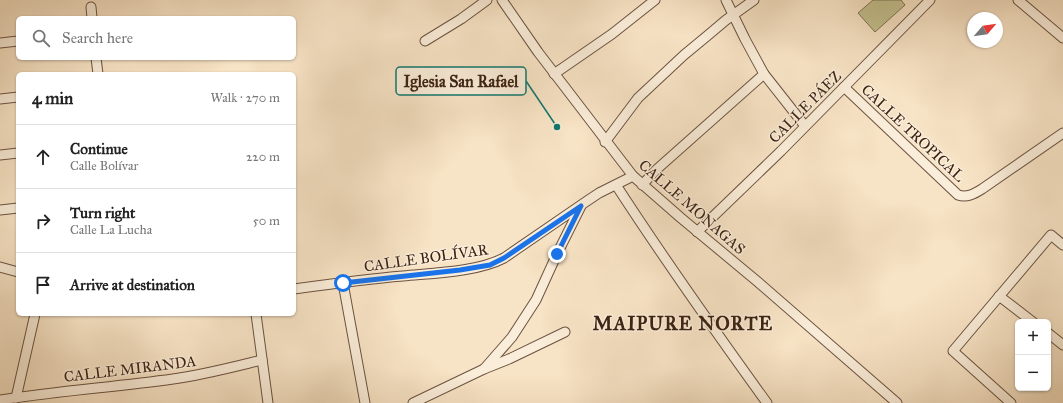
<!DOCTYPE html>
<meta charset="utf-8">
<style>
body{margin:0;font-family:"IM FELL Great Primer",serif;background:#f6f6f6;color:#222}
.controls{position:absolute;right:12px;bottom:12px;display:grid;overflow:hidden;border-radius:6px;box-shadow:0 1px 3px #0004}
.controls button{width:36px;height:36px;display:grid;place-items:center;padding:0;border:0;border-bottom:1px solid #e0e0e0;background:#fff;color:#222;font:20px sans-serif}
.compass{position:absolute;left:967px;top:12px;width:36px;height:36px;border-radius:50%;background:#fff;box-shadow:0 1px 3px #0004;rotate:61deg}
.stop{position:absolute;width:12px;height:12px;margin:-9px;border:3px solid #1a73e8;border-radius:50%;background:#fff}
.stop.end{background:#1a73e8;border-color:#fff;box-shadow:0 1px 4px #0008}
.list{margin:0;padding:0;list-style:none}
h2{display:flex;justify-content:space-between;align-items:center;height:52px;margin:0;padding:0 16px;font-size:17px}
h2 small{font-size:13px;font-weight:400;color:#767676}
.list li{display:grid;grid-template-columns:26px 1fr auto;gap:12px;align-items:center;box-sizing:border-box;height:64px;padding:0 16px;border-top:1px solid #e0e0e0}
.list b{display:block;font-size:15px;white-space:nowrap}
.list p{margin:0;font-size:13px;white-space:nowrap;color:#767676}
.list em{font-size:13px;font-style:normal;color:#767676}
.icon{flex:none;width:22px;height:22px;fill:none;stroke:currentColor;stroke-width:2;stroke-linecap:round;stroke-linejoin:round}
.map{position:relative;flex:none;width:1063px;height:403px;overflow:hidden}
.search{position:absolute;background:#fff;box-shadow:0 1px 3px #0004;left:16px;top:16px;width:280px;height:44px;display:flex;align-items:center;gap:10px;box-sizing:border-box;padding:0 14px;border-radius:6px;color:#767676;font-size:15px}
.panel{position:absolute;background:#fff;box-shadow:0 1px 3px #0004;left:16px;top:72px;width:280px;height:244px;border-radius:6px}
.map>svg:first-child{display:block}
.green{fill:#c4c190;stroke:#807252}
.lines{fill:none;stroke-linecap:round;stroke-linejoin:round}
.street-casing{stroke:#6b5240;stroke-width:11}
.street{stroke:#faedd9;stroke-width:9}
.route{stroke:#1a73e8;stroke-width:5}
.labels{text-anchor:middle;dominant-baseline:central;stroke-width:3;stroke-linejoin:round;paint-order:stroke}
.street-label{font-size:15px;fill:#3c2213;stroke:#faedd9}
.district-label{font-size:19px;font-weight:bold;letter-spacing:1px;fill:#3c2213;stroke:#faedd9}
.leader{fill:none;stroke:#0f766e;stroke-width:1.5}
.callout-dot{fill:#0f766e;stroke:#faedd9;stroke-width:1.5}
.callout{fill:#faedd9;stroke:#0f766e;stroke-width:1.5}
.callout-label{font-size:16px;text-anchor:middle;font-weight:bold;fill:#3c2213}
</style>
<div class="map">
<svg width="1063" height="403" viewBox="0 0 1063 403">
<rect width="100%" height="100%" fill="#f7e3c5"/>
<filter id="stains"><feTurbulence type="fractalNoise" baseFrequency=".005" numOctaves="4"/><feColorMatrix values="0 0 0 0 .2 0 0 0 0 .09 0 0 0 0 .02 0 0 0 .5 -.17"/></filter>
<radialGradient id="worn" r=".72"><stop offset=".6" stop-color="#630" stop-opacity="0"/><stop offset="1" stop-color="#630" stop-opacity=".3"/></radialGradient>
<!-- green -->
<path class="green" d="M873,0h28l4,5 -30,27 -17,-19z"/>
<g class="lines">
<!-- street casing -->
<g class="street-casing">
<g id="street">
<path d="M502,0l36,52 95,124 48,42 77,64 139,121"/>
<path d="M726,0l19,39 19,35 41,52"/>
<path d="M1018,0l45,38"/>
<path d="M91,7l1,11"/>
<path d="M425,41l36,-22 26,-19"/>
<path d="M0,43l18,-2"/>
<path d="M96,58l2,16"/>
<path d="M554,74l58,-40 43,-34"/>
<path d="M844,87l114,108c9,3 16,-1 24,-6l81,-56"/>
<path d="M0,99l18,-2"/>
<path d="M605,142l33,-44 46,-43 23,-19 19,-16 28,-20"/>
<path d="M0,155l18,-2"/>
<path d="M616,185c48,74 99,146 151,218"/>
<path d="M642,185l14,-15 108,-96"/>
<path d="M0,210l18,-2"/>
<path d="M697,232l84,-81 149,-151"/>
<path d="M0,267l18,5"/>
<path d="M343,283l22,120"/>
<path d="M294,289c36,-5 72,-10 109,-13 31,-3 74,-4 101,-18l83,-57 12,-8 34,-17"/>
<path d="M999,296l34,26"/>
<path d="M256,314l12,89"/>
<path d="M1048,333l15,12"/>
<path d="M484,369l28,-32 24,-37 21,-46 24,-48"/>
<path d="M16,398l19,-84"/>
<path d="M0,400c57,-9 115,-13 173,-21 30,-4 60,-12 89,-19"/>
<path d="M413,403l71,-34 25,-10 56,-27"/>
<path d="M1011,403l-58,-52 98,-116 12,10"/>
</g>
</g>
<!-- street -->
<use href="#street" class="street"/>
</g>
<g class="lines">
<!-- route -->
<path class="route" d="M343,283l117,-13 30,-5 14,-7 77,-52 -24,48"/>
</g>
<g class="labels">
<!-- street labels -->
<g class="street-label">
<text transform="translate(805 107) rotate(-45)">CALLE PÁEZ</text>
<text transform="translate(913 133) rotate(43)">CALLE TROPICAL</text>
<text transform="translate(692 207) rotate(41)">CALLE MONAGAS</text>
<text transform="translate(426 258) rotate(-8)">CALLE BOLÍVAR</text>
<text transform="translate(130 369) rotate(-7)">CALLE MIRANDA</text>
</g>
<!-- district labels -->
<g class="district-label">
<text x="683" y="323">MAIPURE NORTE</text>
</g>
</g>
<!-- callouts -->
<path class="leader" d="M557 127L526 81"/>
<circle class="callout-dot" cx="557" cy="127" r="4"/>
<rect class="callout" x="396" y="67" width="130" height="28" rx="4"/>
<g class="callout-label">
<text x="461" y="87">Iglesia San Rafael</text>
</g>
<rect width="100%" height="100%" filter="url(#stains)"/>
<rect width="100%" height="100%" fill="url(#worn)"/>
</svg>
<div class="controls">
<button>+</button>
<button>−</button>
</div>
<svg class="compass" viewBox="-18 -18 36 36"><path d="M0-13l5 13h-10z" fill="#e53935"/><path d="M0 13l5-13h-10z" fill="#767676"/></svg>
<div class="stop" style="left:343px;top:283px"></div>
<div class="stop end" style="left:557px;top:254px"></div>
<div class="search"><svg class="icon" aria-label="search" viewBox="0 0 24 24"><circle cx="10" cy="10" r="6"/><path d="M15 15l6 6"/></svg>Search here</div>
<section class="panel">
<h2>4 min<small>Walk · 270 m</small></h2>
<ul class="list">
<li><svg class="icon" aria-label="ahead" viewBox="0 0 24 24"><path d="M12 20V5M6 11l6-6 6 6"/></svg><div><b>Continue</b><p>Calle Bolívar</p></div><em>220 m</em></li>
<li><svg class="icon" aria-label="right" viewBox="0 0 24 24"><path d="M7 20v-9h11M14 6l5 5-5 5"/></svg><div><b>Turn right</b><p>Calle La Lucha</p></div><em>50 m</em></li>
<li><svg class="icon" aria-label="arrive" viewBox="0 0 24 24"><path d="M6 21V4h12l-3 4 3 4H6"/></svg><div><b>Arrive at destination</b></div></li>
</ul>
</section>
</div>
